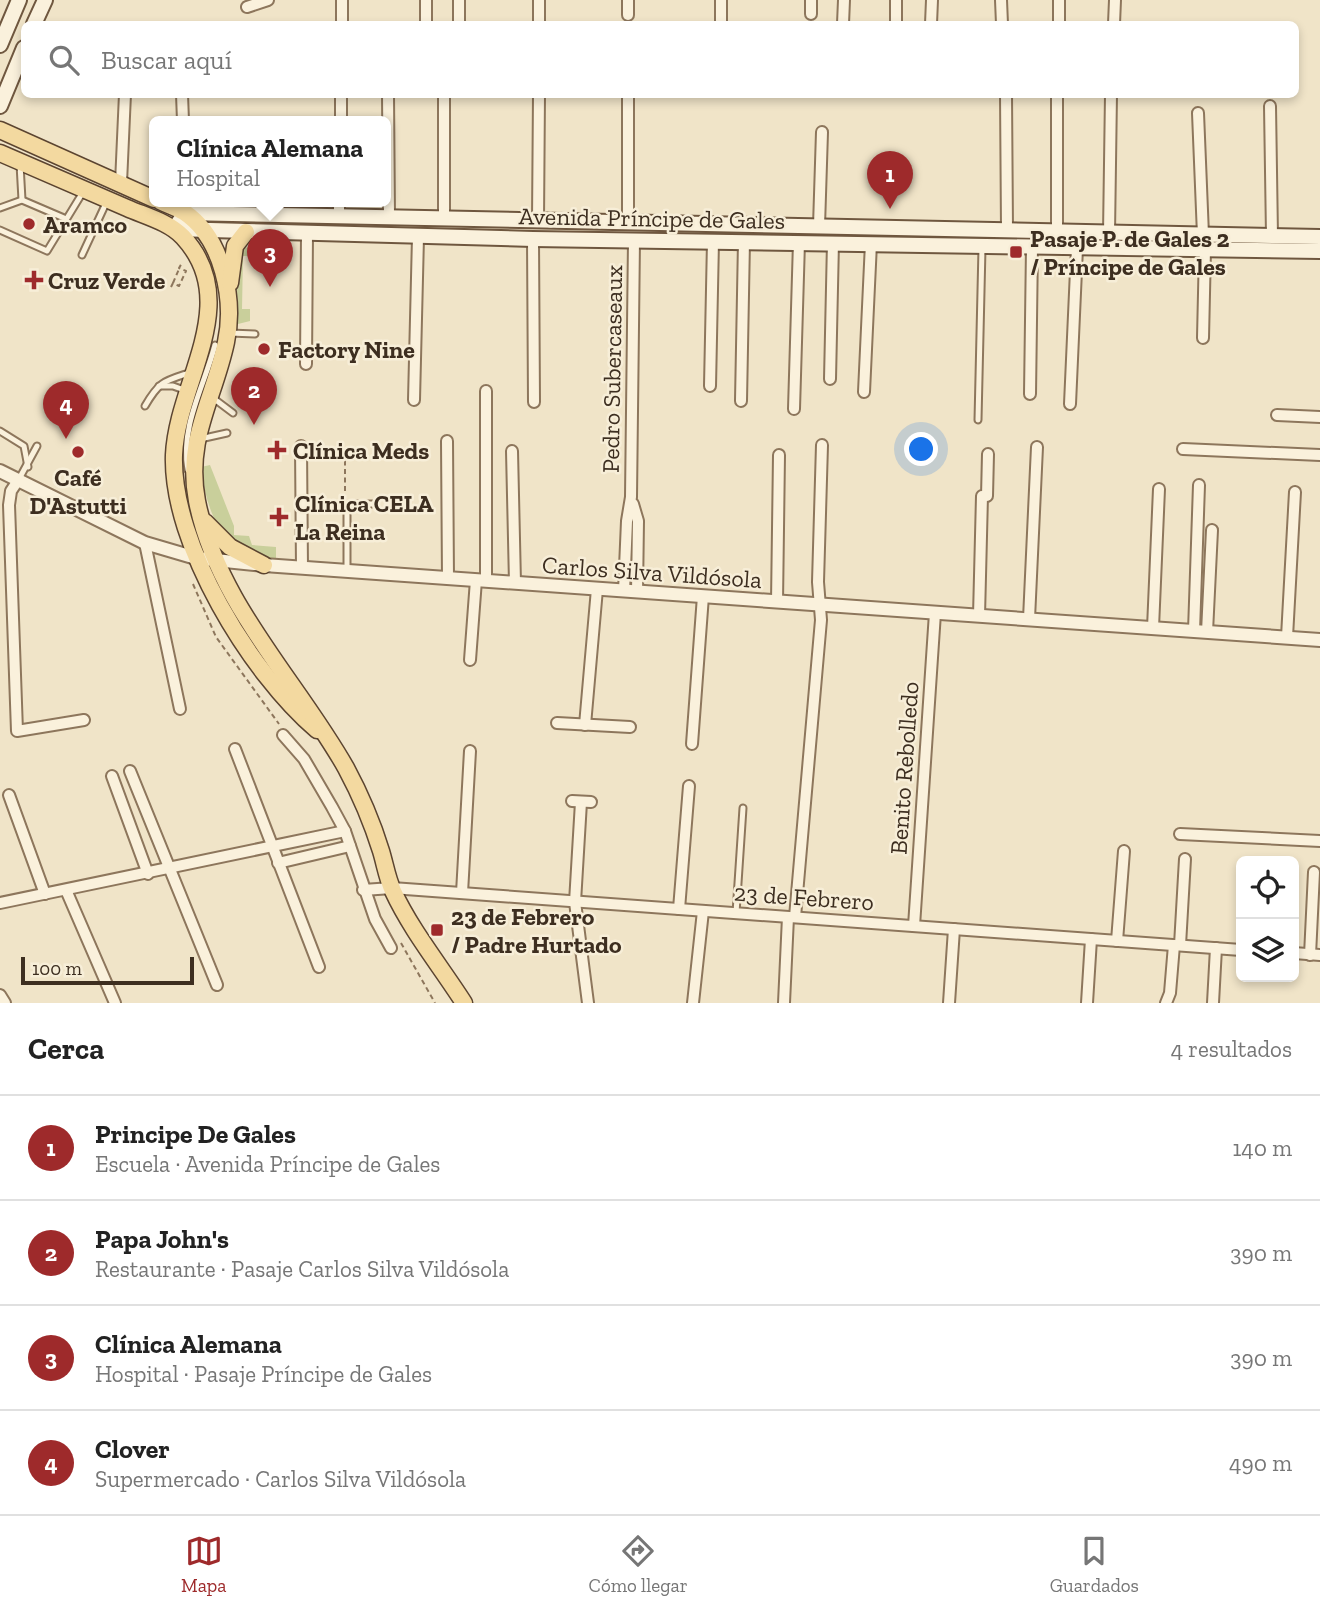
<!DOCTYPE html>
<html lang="es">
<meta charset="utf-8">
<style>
body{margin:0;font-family:"Zilla Slab",serif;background:#f2f2f2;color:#222}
.controls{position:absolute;right:21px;bottom:21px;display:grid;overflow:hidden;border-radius:10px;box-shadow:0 4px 10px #0003}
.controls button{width:63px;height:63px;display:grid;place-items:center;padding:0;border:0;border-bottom:2px solid #e0e0e0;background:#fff;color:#222;font:35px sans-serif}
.scale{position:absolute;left:21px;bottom:18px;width:173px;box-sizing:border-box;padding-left:7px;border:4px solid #3d2e20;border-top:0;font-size:19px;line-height:24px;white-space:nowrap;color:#3d2e20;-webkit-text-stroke:5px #f7eed8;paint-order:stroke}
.you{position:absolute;left:922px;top:450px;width:24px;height:24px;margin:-18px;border:5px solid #fff;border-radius:50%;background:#1a73e8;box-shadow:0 0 0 10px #1a73e833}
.badge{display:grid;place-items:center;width:46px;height:46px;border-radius:50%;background:#9e2a2b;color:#fff;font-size:23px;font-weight:700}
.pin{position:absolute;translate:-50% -58px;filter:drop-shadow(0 2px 4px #0008)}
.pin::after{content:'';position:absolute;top:37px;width:24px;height:21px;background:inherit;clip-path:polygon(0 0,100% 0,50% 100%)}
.popup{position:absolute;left:149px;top:116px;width:242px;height:91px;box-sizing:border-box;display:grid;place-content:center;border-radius:10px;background:#fff;filter:drop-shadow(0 2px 5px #0005);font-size:23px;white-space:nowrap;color:#767676}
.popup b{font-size:26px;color:#222}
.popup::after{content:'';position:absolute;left:50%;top:100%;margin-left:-14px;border:14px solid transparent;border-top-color:#fff}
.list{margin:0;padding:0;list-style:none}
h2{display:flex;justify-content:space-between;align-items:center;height:91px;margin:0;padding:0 28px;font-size:30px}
h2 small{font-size:23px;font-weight:400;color:#767676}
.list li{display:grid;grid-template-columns:46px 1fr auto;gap:21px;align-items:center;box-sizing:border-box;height:105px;padding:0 28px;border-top:2px solid #e0e0e0}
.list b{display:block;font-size:26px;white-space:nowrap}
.list p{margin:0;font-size:23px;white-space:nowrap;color:#767676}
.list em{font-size:23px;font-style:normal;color:#767676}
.icon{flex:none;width:38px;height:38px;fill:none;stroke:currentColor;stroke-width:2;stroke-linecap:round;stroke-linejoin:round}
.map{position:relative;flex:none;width:1320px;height:1003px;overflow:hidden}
.search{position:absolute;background:#fff;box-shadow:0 4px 10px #0003;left:21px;right:21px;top:21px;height:77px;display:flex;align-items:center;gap:18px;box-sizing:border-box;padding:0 24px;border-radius:10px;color:#767676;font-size:26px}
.sheet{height:511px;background:#fff}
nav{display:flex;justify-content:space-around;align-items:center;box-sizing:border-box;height:98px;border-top:2px solid #e0e0e0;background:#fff;font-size:19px;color:#767676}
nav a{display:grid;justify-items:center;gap:4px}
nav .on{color:#9e2a2b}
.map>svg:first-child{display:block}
.grass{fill:#c9cf9b}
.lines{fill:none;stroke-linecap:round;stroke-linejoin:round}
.service-casing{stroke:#8d765c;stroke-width:9}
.minor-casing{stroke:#8d765c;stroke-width:14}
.tertiary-casing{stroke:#8d765c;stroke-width:16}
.secondary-casing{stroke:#6f573f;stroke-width:18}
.primary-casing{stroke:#5b4430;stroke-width:19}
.path{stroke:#8d765c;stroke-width:2;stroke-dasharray:5 3.5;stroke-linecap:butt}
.service{stroke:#faf1dc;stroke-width:5}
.minor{stroke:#faf1dc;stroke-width:10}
.tertiary{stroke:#faf1dc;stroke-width:12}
.secondary{stroke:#faf1dc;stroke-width:14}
.primary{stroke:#f3d9a0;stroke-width:16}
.poi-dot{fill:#9e2a2b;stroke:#f7eed8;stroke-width:2.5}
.labels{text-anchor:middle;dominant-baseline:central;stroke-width:5;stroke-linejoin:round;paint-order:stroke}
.street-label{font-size:24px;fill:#3d2e20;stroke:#f7eed8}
.poi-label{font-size:24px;font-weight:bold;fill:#3d2e20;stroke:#f7eed8;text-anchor:start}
</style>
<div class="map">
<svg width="1320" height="1003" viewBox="0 0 1320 1003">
<rect width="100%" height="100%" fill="#f0e4c8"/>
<!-- grass -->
<g class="grass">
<path d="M276,246l2,9 -35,1 -1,53h8v12l-16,4 5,-77z"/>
<path d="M210,465l24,61v9l15,1 3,9 24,2v12c-55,-5 -69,-45 -75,-92z"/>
</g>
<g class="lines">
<!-- service casing -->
<g class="service-casing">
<g id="service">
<path d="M20,164l2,36"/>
<path d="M0,208l22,-8 42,18"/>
<path d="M0,230l47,21 36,-59"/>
<path d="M82,255l25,-54"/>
<path d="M230,333l25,1"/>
<path d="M159,386h14l14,5"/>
<path d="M213,398l20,15"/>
<path d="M145,406c15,-26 20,-25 47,-34"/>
<path d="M978,420l4,-172"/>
<path d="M0,431l24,15 4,21"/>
<path d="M200,439l27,-6"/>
<path d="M188,470c-8,-44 16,-83 27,-125"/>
<path d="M19,479l18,-33"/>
<path d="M347,570v-61l5,-5h23"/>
<path d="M736,913l7,-105"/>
</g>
</g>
<!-- minor casing -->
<g class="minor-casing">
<g id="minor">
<path d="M342,0v21"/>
<path d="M426,0v24"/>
<path d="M459,0v24"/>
<path d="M539,0v24"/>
<path d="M811,0v14"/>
<path d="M1001,0l1,24"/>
<path d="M247,7l21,-7"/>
<path d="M628,15v-15"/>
<path d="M721,23v-23"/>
<path d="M843,24l1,-24"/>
<path d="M896,24v-24"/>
<path d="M931,24l1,-24"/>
<path d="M1059,24v-24"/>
<path d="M1114,24l1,-24"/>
<path d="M182,94l1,27"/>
<path d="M388,94l1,123"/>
<path d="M1006,94l1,136"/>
<path d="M1057,94v137"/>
<path d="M1270,106l2,130"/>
<path d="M1198,113l5,122"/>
<path d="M341,121v-27"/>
<path d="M121,183l4,-89"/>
<path d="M339,216v-15"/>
<path d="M444,218v-124"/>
<path d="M538,220l1,-126"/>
<path d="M628,222v-128"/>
<path d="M819,226l3,-94"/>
<path d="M1109,233l2,-139"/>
<path d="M533,239l1,163"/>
<path d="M1203,338l2,-89"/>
<path d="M306,364l1,-130"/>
<path d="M830,379l3,-137"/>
<path d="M710,386l3,-145"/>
<path d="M486,391v190"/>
<path d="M864,392l7,-149"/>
<path d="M1030,394l2,-147"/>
<path d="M414,400l4,-163"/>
<path d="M741,401l3,-160"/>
<path d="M1070,404l7,-156"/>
<path d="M794,409l5,-167"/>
<path d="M1277,415l43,2"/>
<path d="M447,441l1,137"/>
<path d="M301,446l1,122"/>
<path d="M1183,449l137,6"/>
<path d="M512,451l3,132"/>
<path d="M19,479l-8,12 -2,14 8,226 67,-11"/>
<path d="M633,504l5,17 -1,71"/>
<path d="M145,543l35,166"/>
<path d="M624,591l3,-70 4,-24 3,-257"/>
<path d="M777,602l2,-147"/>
<path d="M979,616l3,-120h5l1,-42"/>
<path d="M1029,619l8,-172"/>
<path d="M1153,628l6,-139"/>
<path d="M1194,631l5,-146"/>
<path d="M1207,632l5,-102"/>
<path d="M1287,637l8,-145"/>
<path d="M470,660l6,-80"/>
<path d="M557,723l73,4"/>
<path d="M585,725l12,-136"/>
<path d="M283,735l21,24 28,48 13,24 30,88 16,29"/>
<path d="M692,744l11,-148"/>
<path d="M235,749l84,218"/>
<path d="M130,771l87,214"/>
<path d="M112,776l36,98"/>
<path d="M9,795l36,99"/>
<path d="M572,801l19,1"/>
<path d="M581,802l-6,100 13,101"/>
<path d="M1180,834l140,7"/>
<path d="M278,863l72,-17"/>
<path d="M66,890l49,113"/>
<path d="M363,890l29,-2 849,62"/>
<path d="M462,893l8,-142"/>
<path d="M0,903l345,-72"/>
<path d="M679,909l10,-123"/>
<path d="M795,917l26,-297 -3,-38 4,-137"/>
<path d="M914,926l21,-313"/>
<path d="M1117,941l7,-90"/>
<path d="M1180,945l5,-86"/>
<path d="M1294,953l26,2"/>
<path d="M1310,955l4,-83"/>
<path d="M0,995l5,8"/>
<path d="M693,1003l10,-92"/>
<path d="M784,1003l4,-86"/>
<path d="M949,1003l5,-74"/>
<path d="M1087,1003l4,-64"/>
<path d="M1166,1003l4,-10 4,-48"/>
<path d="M1213,1003l3,-55"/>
</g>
</g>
<!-- tertiary casing -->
<g class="tertiary-casing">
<path id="tertiary" d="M0,471l145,72 51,15 68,7 1056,75"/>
</g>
<!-- secondary casing -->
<g class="secondary-casing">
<g id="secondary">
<path d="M34,24l11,-24"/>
<path d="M0,45l19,-45"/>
<path d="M0,106l24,-58"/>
<path d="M174,229l11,-16 1135,24"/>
<path d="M174,229l359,10 787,12"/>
</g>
</g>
<!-- primary casing -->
<g class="primary-casing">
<g id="primary">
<path d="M0,130l154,69"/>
<path d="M0,153c42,18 84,36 127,55 18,8 42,14 56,29 61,66 -6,145 -9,218 -3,89 77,219 143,275"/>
<path d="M160,201c8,4 17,7 24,11 39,26 51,88 42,130 -12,57 -41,97 -29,159 20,102 100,180 149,267 14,26 26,54 35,83 4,13 6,27 12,40 18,39 48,76 71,112"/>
<path d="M230,283l5,-37 11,-14"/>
<path d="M205,522l25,25 34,18"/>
</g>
</g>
<!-- path -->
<g class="path">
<path d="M173,283l6,-14"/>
<path d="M171,287l2,-4 6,3 7,-15 -7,-3 3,-5"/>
<path d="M345,452v44"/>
<path d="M193,584l23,53 63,87"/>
<path d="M401,943l34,60"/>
</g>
<!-- service -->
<use href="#service" class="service"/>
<!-- minor -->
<use href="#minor" class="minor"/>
<!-- tertiary -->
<use href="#tertiary" class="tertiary"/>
<!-- secondary -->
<use href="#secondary" class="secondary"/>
<!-- primary -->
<use href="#primary" class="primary"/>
</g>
<!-- markers -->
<g class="poi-dot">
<circle cx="29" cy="224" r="7"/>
<rect x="1009" y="245" width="14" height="14" rx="3.5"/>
<path d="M30.5 269.5h7v7h7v7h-7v7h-7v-7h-7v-7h7z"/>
<circle cx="264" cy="349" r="7"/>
<path d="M273.5 439.5h7v7h7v7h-7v7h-7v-7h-7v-7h7z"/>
<circle cx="78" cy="452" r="7"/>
<path d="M275.5 506.5h7v7h7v7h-7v7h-7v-7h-7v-7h7z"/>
<rect x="430" y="923" width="14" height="14" rx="3.5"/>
</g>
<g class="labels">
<!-- street labels -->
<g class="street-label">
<text transform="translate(652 218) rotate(1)">Avenida Príncipe de Gales</text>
<text transform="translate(612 369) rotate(-89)">Pedro Subercaseaux</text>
<text transform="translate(652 572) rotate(4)">Carlos Silva Vildósola</text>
<text transform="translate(904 768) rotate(-86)">Benito Rebolledo</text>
<text transform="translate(804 897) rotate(4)">23 de Febrero</text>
</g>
<!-- poi labels -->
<g class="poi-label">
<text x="43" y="224">Aramco</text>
<text x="1030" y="238">Pasaje P. de Gales 2<tspan x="1030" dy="28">/ Príncipe de Gales</tspan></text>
<text x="48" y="280">Cruz Verde</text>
<text x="278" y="349">Factory Nine</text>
<text x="293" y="450">Clínica Meds</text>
<text x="78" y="477" text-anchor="middle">Café<tspan x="78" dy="28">D'Astutti</tspan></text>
<text x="295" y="503">Clínica CELA<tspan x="295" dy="28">La Reina</tspan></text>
<text x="451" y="916">23 de Febrero<tspan x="451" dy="28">/ Padre Hurtado</tspan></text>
</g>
</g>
</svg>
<div class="controls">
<button><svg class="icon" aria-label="locate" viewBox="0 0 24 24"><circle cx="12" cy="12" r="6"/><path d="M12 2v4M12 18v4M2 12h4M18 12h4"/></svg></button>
<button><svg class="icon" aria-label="layers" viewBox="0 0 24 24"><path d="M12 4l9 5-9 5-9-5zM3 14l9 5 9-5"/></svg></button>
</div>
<div class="scale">100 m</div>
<div class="you"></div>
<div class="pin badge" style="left:890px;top:209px">1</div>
<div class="pin badge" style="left:254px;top:425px">2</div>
<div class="pin badge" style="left:270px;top:287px">3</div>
<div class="popup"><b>Clínica Alemana</b>Hospital</div>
<div class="pin badge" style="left:66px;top:439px">4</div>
<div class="search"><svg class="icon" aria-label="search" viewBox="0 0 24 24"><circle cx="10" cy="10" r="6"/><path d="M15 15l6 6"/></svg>Buscar aquí</div>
</div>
<section class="sheet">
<h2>Cerca<small>4 resultados</small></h2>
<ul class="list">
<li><span class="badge">1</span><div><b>Principe De Gales</b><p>Escuela · Avenida Príncipe de Gales</p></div><em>140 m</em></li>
<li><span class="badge">2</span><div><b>Papa John's</b><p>Restaurante · Pasaje Carlos Silva Vildósola</p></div><em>390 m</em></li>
<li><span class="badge">3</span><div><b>Clínica Alemana</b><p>Hospital · Pasaje Príncipe de Gales</p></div><em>390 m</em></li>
<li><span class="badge">4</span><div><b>Clover</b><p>Supermercado · Carlos Silva Vildósola</p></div><em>490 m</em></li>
</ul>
</section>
<nav>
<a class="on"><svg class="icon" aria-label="map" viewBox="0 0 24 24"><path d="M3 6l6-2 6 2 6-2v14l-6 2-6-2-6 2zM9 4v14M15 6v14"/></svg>Mapa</a>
<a><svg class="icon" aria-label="directions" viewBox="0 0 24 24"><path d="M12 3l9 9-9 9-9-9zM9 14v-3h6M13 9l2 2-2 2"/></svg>Cómo llegar</a>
<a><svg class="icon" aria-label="saved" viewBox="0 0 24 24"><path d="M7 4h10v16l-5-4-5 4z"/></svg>Guardados</a>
</nav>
